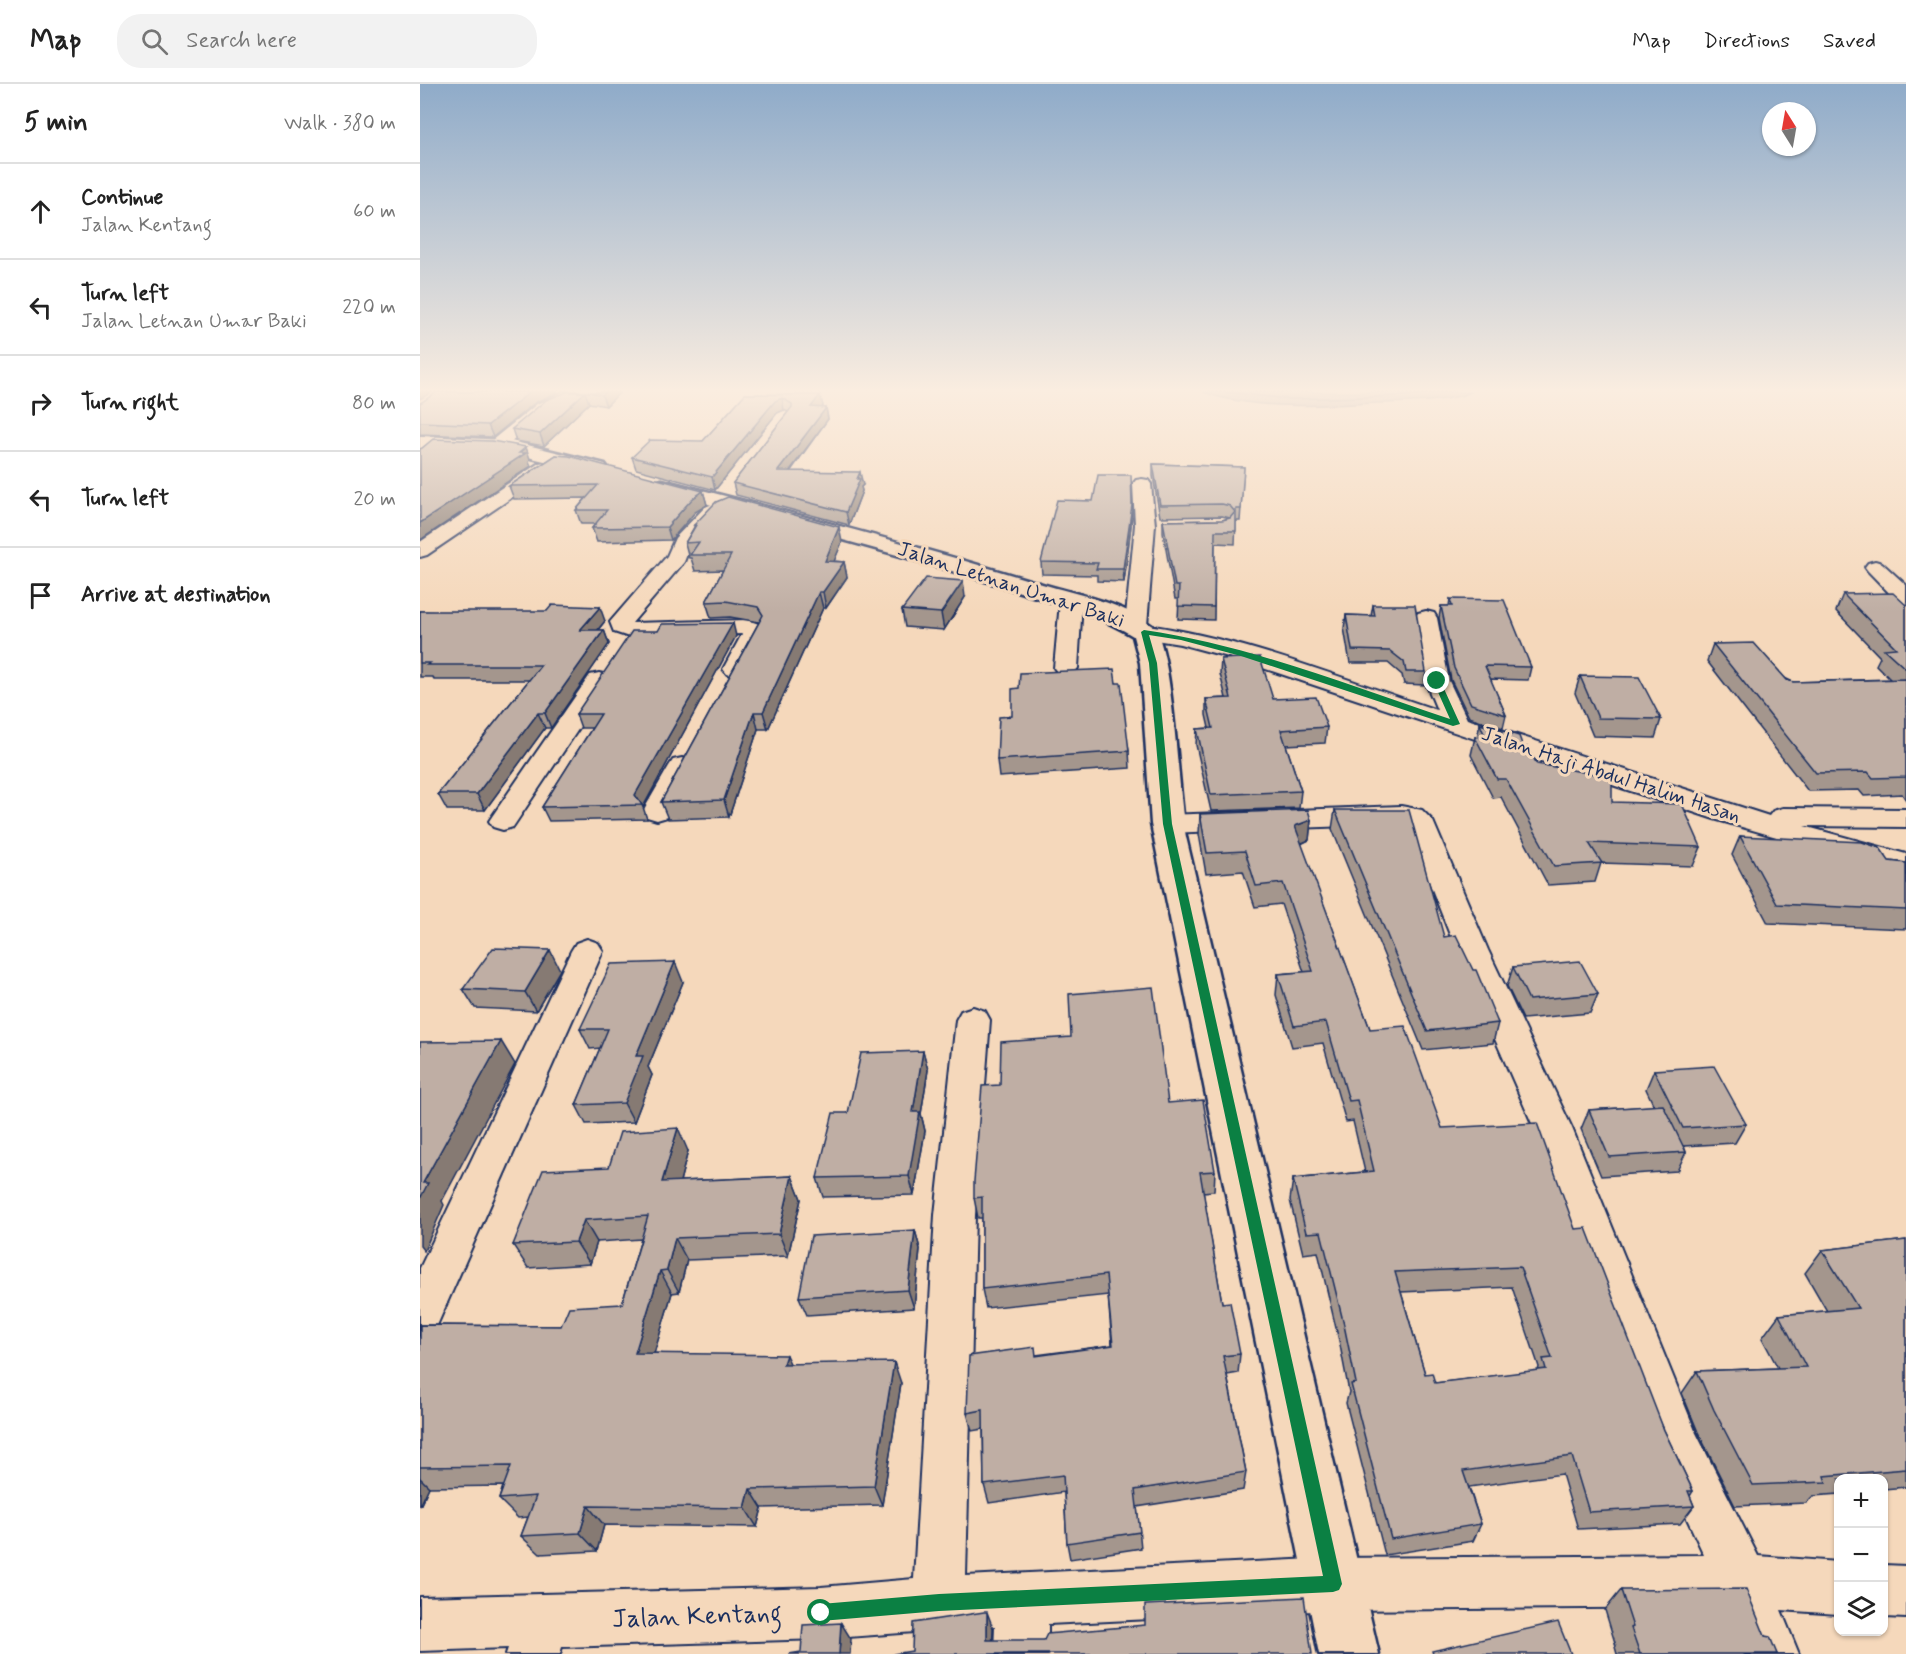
<!DOCTYPE html>
<meta charset="utf-8">
<style>
body{margin:0;font-family:Mynerve,sans-serif;background:#f2f2f2;color:#222}
.controls{position:absolute;right:18px;bottom:18px;display:grid;overflow:hidden;border-radius:12px;box-shadow:0 2px 4px #0004}
.controls button{width:54px;height:54px;display:grid;place-items:center;padding:0;border:0;border-bottom:2px solid #e0e0e0;background:#fff;color:#222;font:30px sans-serif}
.compass{position:absolute;left:1342px;top:18px;width:54px;height:54px;border-radius:50%;background:#fff;box-shadow:0 2px 4px #0004;rotate:349deg}
.stop{position:absolute;width:18px;height:18px;margin:-14px;border:4px solid #0b8043;border-radius:50%;background:#fff}
.stop.end{background:#0b8043;border-color:#fff;box-shadow:0 2px 6px #0008}
.list{margin:0;padding:0;list-style:none}
h2{display:flex;justify-content:space-between;align-items:center;height:78px;margin:0;padding:0 24px;font-size:26px}
h2 small{font-size:20px;font-weight:400;color:#767676}
.list li{display:grid;grid-template-columns:39px 1fr auto;gap:18px;align-items:center;box-sizing:border-box;height:96px;padding:0 24px;border-top:2px solid #e0e0e0}
.list b{display:block;font-size:22px;white-space:nowrap}
.list p{margin:0;font-size:20px;white-space:nowrap;color:#767676}
.list em{font-size:20px;font-style:normal;color:#767676}
.icon{flex:none;width:33px;height:33px;fill:none;stroke:currentColor;stroke-width:2;stroke-linecap:round;stroke-linejoin:round}
.map{position:relative;flex:none;width:1486px;height:1570px;overflow:hidden}
header{display:flex;align-items:center;gap:36px;box-sizing:border-box;height:84px;padding:0 30px;background:#fff;border-bottom:2px solid #e0e0e0}
header strong{font-size:28px}
nav{display:flex;gap:33px;margin-inline-start:auto;font-size:21px}
.search{width:420px;height:54px;background:#f2f2f2;display:flex;align-items:center;gap:15px;box-sizing:border-box;padding:0 21px;border-radius:24px;color:#767676;font-size:22px}
main{display:flex}
aside{flex:1;background:#fff}
.map>svg:first-child{display:block}
.water{fill:#ab9e9b;stroke:#717283;stroke-width:1.5}
.lines{fill:none;stroke-linecap:round;stroke-linejoin:round}
.shore{stroke:#555b76;stroke-width:1.5}
.street-casing{stroke:#1b2f5e;stroke-width:4}
.secondary-casing{stroke:#1b2f5e;stroke-width:5}
.street{fill:#f5d8bb;fill-rule:evenodd}
.secondary{fill:#f5d8bb;fill-rule:evenodd}
.wall{fill:#a4968d;stroke:#1b2f5e;stroke-width:1.5;fill-rule:evenodd}
.shaded-wall{fill:#867a73;stroke:#1b2f5e;stroke-width:1.5}
.building{fill:#bfaea4;stroke:#1b2f5e;stroke-width:1.5;fill-rule:evenodd}
.route{fill:#0b8043}
.labels{text-anchor:middle;dominant-baseline:central;stroke-width:6;stroke-linejoin:round;paint-order:stroke}
.street-label{font-size:21px;fill:#1b2f5e;stroke:#f5d8bb}
.near-street-label{font-size:26px;fill:#1b2f5e;stroke:#f5d8bb}
</style>
<header>
<strong>Map</strong>
<div class="search"><svg class="icon" aria-label="search" viewBox="0 0 24 24"><circle cx="10" cy="10" r="6"/><path d="M15 15l6 6"/></svg>Search here</div>
<nav><a>Map</a><a>Directions</a><a>Saved</a></nav>
</header>
<main>
<aside>
<h2>5 min<small>Walk · 380 m</small></h2>
<ul class="list">
<li><svg class="icon" aria-label="ahead" viewBox="0 0 24 24"><path d="M12 20V5M6 11l6-6 6 6"/></svg><div><b>Continue</b><p>Jalan Kentang</p></div><em>60 m</em></li>
<li><svg class="icon" aria-label="left" viewBox="0 0 24 24"><path d="M17 20v-9H6M10 6l-5 5 5 5"/></svg><div><b>Turn left</b><p>Jalan Letnan Umar Baki</p></div><em>220 m</em></li>
<li><svg class="icon" aria-label="right" viewBox="0 0 24 24"><path d="M7 20v-9h11M14 6l5 5-5 5"/></svg><div><b>Turn right</b></div><em>80 m</em></li>
<li><svg class="icon" aria-label="left" viewBox="0 0 24 24"><path d="M17 20v-9H6M10 6l-5 5 5 5"/></svg><div><b>Turn left</b></div><em>20 m</em></li>
<li><svg class="icon" aria-label="arrive" viewBox="0 0 24 24"><path d="M6 21V4h12l-3 4 3 4H6"/></svg><div><b>Arrive at destination</b></div></li>
</ul>
</aside>
<div class="map">
<svg width="1486" height="1570" viewBox="0 0 1486 1570">
<rect width="100%" height="100%" fill="#f5d8bb"/>
<filter id="ink" filterUnits="userSpaceOnUse"><feTurbulence type="fractalNoise" baseFrequency=".0167" numOctaves="2"/><feDisplacementMap in="SourceGraphic" scale="12" xChannelSelector="R" yChannelSelector="G"/><feConvolveMatrix kernelMatrix="1 2 1 2 8 2 1 2 1" color-interpolation-filters="sRGB"/></filter>
<g filter="url(#ink)">
<!-- water -->
<path class="water" d="M783,308h269c-29,11 -64,10 -95,11 -56,2 -120,8 -174,-11z"/>
<g class="lines">
<!-- shore -->
<path class="shore" d="M801,308l70,7 113,-3 45,-4"/>
<!-- street casing -->
<g class="street-casing">
<g id="street">
<path d="M143,308h16l-8,9 -22,9 -46,39h-12l-3,-4 3,-4 46,-37z"/>
<path d="M125,378l6,1 3,4 -3,4 -124,84 -7,2v-15l119,-79z"/>
<path d="M722,395l6,1 3,4 4,41 -8,100c99,14 195,54 290,85l-12,-29 -10,-63 3,-5 8,-2 8,2 3,5 12,63 18,38 302,97 4,-5 10,-3 123,1v18l-102,-1 102,28v20l-192,-55 -478,-160 -56,-15 -43,-7 -12,-11 10,-101 -2,-41 3,-4z"/>
<path d="M301,417l7,2 2,4 -11,8 -28,29 -7,18 -52,61 115,-3 15,5 3,5 -1,5 -17,34 -4,5 -8,2 -8,-2 -4,-5 19,-35 -110,4 -18,-6 -4,-10 57,-66 8,-18 30,-31z"/>
<path d="M1455,477l7,2 24,22v19l-8,-2 -30,-31 -3,-4 3,-4z"/>
<path d="M651,511l8,2 3,5 -4,66 -4,5 -8,2 -8,-2 -4,-5 6,-66 3,-5z"/>
<path d="M179,589l9,2 3,5 -98,147 -10,3 -10,-3 -4,-6 4,-6 97,-140z"/>
<path d="M262,674l9,2 4,6 -24,45 -4,6 -10,3 -10,-3 -4,-6 26,-45 4,-6z"/>
<path d="M981,722l21,4 11,11 55,129 84,178 124,305 62,123 80,6v52l-57,-4 18,44h-54l-18,-47 -394,3 -285,14v30h-54l1,-28 -174,13 -259,8 -2,7h-54l2,-6 -88,3v-54l401,-10 93,-8 21,-364 21,-195 5,-9 12,-4 12,4 5,9 -15,195 -9,361 367,-18 371,-3 -50,-107 -120,-320 -78,-178 -49,-124 -6,-2 -234,9 -10,-3 -4,-6 4,-6 10,-3z"/>
<path d="M167,855l11,4 5,8 -168,379 -15,6v-68l151,-317 5,-8z"/>
<path d="M1464,1481l22,1v52l-22,-1z"/>
</g>
</g>
<!-- secondary casing -->
<g class="secondary-casing">
<g id="secondary">
<path d="M0,352l87,4 98,24 3,4 -3,4 -7,2 -91,-22 -87,-4z"/>
<path d="M242,396c127,32 254,65 380,104 33,10 83,19 110,42 22,17 26,178 35,215 64,271 128,542 192,813h-60l-168,-830 -11,-161 -7,-27c-40,-25 -87,-35 -132,-50 -114,-36 -230,-65 -346,-96l-3,-4 3,-4z"/>
</g>
</g>
<!-- street -->
<use href="#street" class="street"/>
<!-- secondary -->
<use href="#secondary" class="secondary"/>
</g>
<!-- wall -->
<g class="wall">
<path d="M17,308h121l-22,10 -43,35 -73,-3v-31l2,-1z"/>
<path d="M147,308h53l-14,14 -17,-3 -45,43 -28,-5 -4,-12z"/>
<path d="M325,310l75,1 3,11 -1,2h4l2,11 -38,53 73,13 -2,2 1,4 -13,34 -113,-30 -3,-12 55,-71 -4,-2 -7,3 -62,77 -79,-21 -4,-12 71,-16z"/>
<path d="M136,371l147,36 4,14 -12,7 -24,28 -74,2 -5,-14 3,-4h-14l-5,-14 10,-12 -72,1 -5,-13z"/>
<path d="M733,380l91,3 -4,54h-4l-1,23 -20,-1 -1,77 -36,-1 1,-20h-4l-12,-66v-12l59,-1 8,-2 -8,-2 -62,1 -7,-41z"/>
<path d="M712,433l-8,65 -27,-1v-6l-55,-1 -1,-12z"/>
<path d="M274,441l148,17 -8,19 10,1 3,15 -21,31h-3l-55,121h-10l-29,88 -61,2 -7,-17 98,-180 -29,-5 -19,1 -5,-16 17,-32 -28,1 -4,-13h-2l-4,-15 9,-16z"/>
<path d="M1423,510l63,11v195l-4,-6 -38,2 -5,-6 -51,1 -101,-130 6,-17 80,38 97,-3 -14,-14 4,-8 -44,-46z"/>
<path d="M545,513l-21,33 -39,-3 -3,-17z"/>
<path d="M1030,515l81,68 -3,13 -38,-1 16,36 -3,13 -34,-11 -18,-37 -12,-62 2,-12h8z"/>
<path d="M953,521l53,67 -2,13 -20,-1 -2,-9 -14,-12h-38l-6,-35 2,-13 25,1z"/>
<path d="M0,527l185,10 -7,9h6l5,14 -58,84h-6l-60,82h-38l-9,-16 91,-114h-95l-1,-3h-13z"/>
<path d="M238,547l78,5 -93,171 4,12 -98,2 -7,-14 50,-79h-11l-5,-14z"/>
<path d="M801,575l52,40 54,28 -2,16 -39,2 15,46 -2,17 -88,3 -15,-66 1,-16 12,-1 -3,-13v-16l20,-1 -6,-24z"/>
<path d="M1160,592l81,43 -6,19 -62,-2 -18,-43z"/>
<path d="M696,599l13,68 1,17 -131,9 -2,-17 15,-44z"/>
<path d="M1060,640l43,23 14,17 164,83 -8,19 -92,-3 -6,19 -47,3 -47,-88 -8,1 -22,-43 4,-18h2z"/>
<path d="M915,726l109,127 54,86 -5,20 -70,7 -91,-221z"/>
<path d="M780,730l111,6 -2,20 -8,4 69,185 72,99 133,101 89,201 29,61 -3,5 4,10 -14,18 -102,5 -16,-55 -93,13 12,37 -8,17 -88,14 -39,-152 3,-11 -9,-47 -22,-93 -15,2 -13,-54 3,-21 72,-7 -12,-51 -7,1 -23,-79 -31,4 -16,-52 2,-21 26,-2 -23,-68 -26,3 -12,-36 -37,3 -7,-40zM1092,1203l27,80 -1,4 -103,12 -10,-9 -24,-82z"/>
<path d="M1320,752l149,25 17,2v66l-138,-6 -36,-68z"/>
<path d="M1093,883l85,27 -8,19 -67,6 -16,-33z"/>
<path d="M140,886l-24,41 -61,-3 -12,-19z"/>
<path d="M263,898l-35,85 4,8 -18,47 -48,2 -10,-19 24,-57 -10,1 -10,-20z"/>
<path d="M503,967l5,19 -7,44 4,17 -11,64 -91,2 -6,-19 31,-65z"/>
<path d="M1234,986l92,54 -11,19 -51,3 2,6 -9,19 -76,5 -20,-47 8,-19 65,-4 -8,-17z"/>
<path d="M748,1019l47,68 -1,20 -11,1 19,111 18,51 -2,19 -11,2 19,97 -3,18 -106,17 4,41 -71,11 -3,-16 -3,-51 -75,11 -5,-18 -1,-56 -11,2 -5,-18 69,-58 76,-10 -4,-50 -122,13 -4,-19v-71h-4l-4,-20z"/>
<path d="M268,1067l-8,30 112,-5 9,23 -13,57 -101,4 -8,32 -7,1 -18,60 136,11 111,19 -19,122 -120,3 -5,19 -153,-2 -7,26 -57,3 -19,-18 7,-19 -10,1 -19,-19 4,-13 -74,1 -9,19v-181l141,1 61,-22 19,-65 -44,3 -7,22 -62,4 -15,-23 96,-78z"/>
<path d="M495,1146l5,19 -6,59 -107,7 -8,-18z"/>
<path d="M1486,1156v247l-22,2v-10h-45v15l-26,2 -7,7 -71,3 -37,-74 -16,-39 15,-22 81,-3 -16,-30 17,-23 48,-4 -22,-38 17,-23z"/>
<path d="M1201,1506l144,46 12,18h-160l-2,-7 1,-1 -11,-36z"/>
</g>
<!-- shaded-wall -->
<g class="shaded-wall">
<path d="M0,308h12l-12,7z"/>
<path d="M110,308h28l-22,10 -43,35 -5,-12z"/>
<path d="M165,308l4,11 -45,43 -4,-12z"/>
<path d="M186,308h14l-14,14 -4,-11z"/>
<path d="M400,311l3,11 -10,13 -2,-12z"/>
<path d="M362,314l2,12 -7,3 -62,77 -3,-13 63,-76z"/>
<path d="M406,324l2,11 -48,65 -2,-13z"/>
<path d="M106,363l4,12 -1,2 2,5 -111,74v-17l99,-70z"/>
<path d="M440,388l3,13 -2,2 1,4 -13,34 -3,-13 11,-33z"/>
<path d="M283,407l4,14 -12,7 -24,28 -4,-13 25,-28z"/>
<path d="M712,421v12l-8,65 -1,-13z"/>
<path d="M419,443l3,15 -14,34 -3,-15z"/>
<path d="M424,478l3,15 -21,31 -3,-16z"/>
<path d="M543,497l2,16 -21,33 -3,-17z"/>
<path d="M399,508l4,16 -55,121 -5,-17z"/>
<path d="M180,523l5,14 -19,23 -6,-14z"/>
<path d="M313,539l3,13 -93,171 -8,-12z"/>
<path d="M184,546l5,14 -58,84 -6,-15z"/>
<path d="M334,628l4,17 -29,88 -5,-17z"/>
<path d="M118,629l7,15 -60,82 -8,-16z"/>
<path d="M891,736l-2,20 -16,7 2,-21z"/>
<path d="M130,866l10,20 -24,41 -11,-19z"/>
<path d="M255,878l8,20 -35,85 4,8 -18,47 -10,-19 12,-47z"/>
<path d="M81,957l14,23 -73,137 2,4 -20,46 -4,-5v-47l3,-16z"/>
<path d="M503,967l5,19 -7,44 4,17 -11,64 -5,-19 4,-64z"/>
<path d="M258,1044l10,23 -14,53 -12,-22z"/>
<path d="M372,1092l9,23 -13,57 -9,-22z"/>
<path d="M164,1136l13,22 -7,22 -14,-22z"/>
<path d="M495,1146l5,19 -6,59 -6,-18z"/>
<path d="M255,1154l12,22 -8,32 -12,-22z"/>
<path d="M240,1187l12,22 -24,81 -13,-21z"/>
<path d="M366,1271l10,21 -13,-12z"/>
<path d="M474,1278l7,21 -19,122 -8,-19z"/>
<path d="M0,1394l9,9 -9,19z"/>
<path d="M330,1405l12,19 -5,19 -12,-19z"/>
<path d="M168,1422l16,19 -7,26 -17,-18z"/>
<path d="M567,1528l6,16 -1,26 -5,-14z"/>
<path d="M421,1539l10,16 -1,15h-11z"/>
</g>
<!-- building -->
<g class="building">
<path d="M17,308h93l-42,33 -68,-3v-19l2,-1z"/>
<path d="M147,308h18l-45,42 -28,-5 34,-29z"/>
<path d="M168,308h18l-4,3z"/>
<path d="M325,310l75,1 -9,12 15,1 -48,63 82,1 -3,7h3l-14,33 -113,-29 59,-76v-3l-10,-6 -7,3 -63,76 -80,-20 18,-17 53,1z"/>
<path d="M13,355l59,2 34,6 -7,6h7l-106,70v-74l2,-1z"/>
<path d="M136,371l13,1 134,35 -11,8 -25,28 -75,1 15,-18h-31l22,-25 -89,1z"/>
<path d="M733,380l91,3 -3,42h-5v22h-21l-1,76 -36,-1 1,-20h-4l-12,-65 59,-1 8,-2 5,-6 -5,-6 -8,-2 -62,1z"/>
<path d="M678,391h33l1,30 -9,64h-27l2,-6 -57,-1 16,-62 36,1z"/>
<path d="M308,413l111,30 -14,34 19,1 -21,30h-4l-56,120h-9l-30,88 -63,2 102,-187 -5,-8 -32,-6 -20,1 25,-47h-41l9,-13 -14,1 11,-18h-2l22,-23z"/>
<path d="M506,494l37,3 -22,32 -39,-3z"/>
<path d="M1473,509l13,12v64l-22,-20 12,-1 -53,-54z"/>
<path d="M1030,515l54,1 27,67 -46,-1 21,49 -35,-11 -17,-36 -13,-62h11z"/>
<path d="M132,521l48,2 -20,23h24l-59,83h-7l-61,81h-39l103,-129h-114l3,-2h-10v-52h127z"/>
<path d="M953,521h42l11,67h-20l-2,-10 -14,-11 -38,-1 -6,-35 29,1z"/>
<path d="M313,539l-98,172 7,10 -100,2 59,-93h-25l56,-83h26l4,-7z"/>
<path d="M1334,559l33,37 6,2 113,-3v98l-33,1 -5,-6 -52,1 -103,-129z"/>
<path d="M840,573l13,42 43,-2 11,30 -46,3 20,61 -90,4 -14,-66 16,-1 -7,-29 25,-1 -10,-39z"/>
<path d="M694,585l2,14h5l8,68 -132,9 2,-43 13,-1v-27l7,-1 1,-15z"/>
<path d="M1160,592l59,1 22,42 -63,-1z"/>
<path d="M1060,640l39,12 4,11h4l10,17 75,13v25l70,2 19,43 -112,-4 13,20 -48,3 -48,-87h-9l-22,-42 10,-1z"/>
<path d="M888,726l3,10 -16,6 75,203 35,-3 37,102 95,-5 38,106 11,-1 78,202 29,61h-5l6,15 -105,6 -17,-56 -109,15 18,53 -90,15 -40,-155 5,-1 -12,-58 -23,-93 -15,1 -13,-54 81,-8 -17,-71 -8,1 -23,-79 -32,4 -16,-52 35,-3 -30,-88 -27,3 -11,-35 -38,2 -7,-39zM1100,1183l32,91 -9,1 3,10 -111,14 -3,-10 -7,1 -30,-102z"/>
<path d="M915,726h74l35,127 12,-2 17,35h3l22,53 -71,8z"/>
<path d="M1320,752l122,6 18,6 9,13 17,2v47l-129,-6z"/>
<path d="M73,864l57,2 -25,42 -62,-3z"/>
<path d="M1160,877l18,33 -69,6 -16,-33z"/>
<path d="M255,878l-39,94h7l-19,47 -48,2 32,-76h-28l31,-65z"/>
<path d="M733,903l15,116 35,-3 12,71 -15,1 22,131 8,-1 10,52 -17,2 23,116 -111,18 5,42 -73,11 -4,-68 -79,10 -1,-75 -16,3 2,-57 66,-9 1,9 77,-11 -7,-70 -124,14v-92l-8,1v-17l8,-95 18,-1 1,-43 70,-5 -2,-43z"/>
<path d="M81,957l-78,142h5l-8,16v-157z"/>
<path d="M503,967l-10,61h7l-11,64 -92,2 16,-65h15l13,-60z"/>
<path d="M1294,982l32,58 -63,4 -29,-58z"/>
<path d="M1243,1021l23,47 -77,5 -20,-47z"/>
<path d="M258,1044l-16,54 130,-6 -13,58 -104,4 -8,32 -7,1 -25,82 151,2 -3,9 111,-2 -20,124 -124,3 -5,19 -157,-2 -8,27 -59,3 15,-40 -37,3 12,-33 -91,1v-142l141,1 8,-19 53,-3 26,-88 -64,4 -8,22 -63,3 30,-75 66,-3 11,-35z"/>
<path d="M495,1146l-7,60 -109,7 12,-61z"/>
<path d="M1486,1156v229l-82,7 2,6 -73,3 -39,-75 -17,-39 109,-4 -27,-52 79,-7 -36,-58z"/>
<path d="M1326,1505l19,47 5,1 7,17h-137l-9,-26 2,-1 -12,-37z"/>
<path d="M884,1513l8,57h-419l19,-3 1,-28 71,-11h3v28h57l3,-6 98,-9v-20z"/>
<path d="M1138,1538l13,32h-138l-1,-3z"/>
<path d="M421,1539l-2,31h-50l12,-2 2,-27z"/>
</g>
</g>
<!-- sky -->
<linearGradient id="sky" x2="0" y2="1"><stop stop-color="#8fabc9"/><stop offset="0.58" stop-color="#faede0"/><stop offset="1" stop-color="#faede0" stop-opacity="0"/></linearGradient>
<rect width="1486" height="528" fill="url(#sky)"/>
<!-- route -->
<path class="route" d="M724,546c105,15 206,56 306,89l-17,-38 7,-1 20,44 -7,2 -212,-70 -60,-16 -32,-5 8,28 15,161 170,760 -3,6 -6,2 -394,19 -118,10 -6,-2 -3,-6 3,-6 6,-3 118,-10 384,-18 -160,-752 -14,-161 -8,-31z"/>
<g class="labels">
<!-- street labels -->
<g class="street-label">
<text transform="translate(591 501) rotate(18)">Jalan Letnan Umar Baki</text>
<text transform="translate(1191 691) rotate(18)">Jalan Haji Abdul Halim Hasan</text>
</g>
<!-- near-street labels -->
<g class="near-street-label">
<text transform="translate(277 1533) rotate(-2)">Jalan Kentang</text>
</g>
</g>
</svg>
<div class="controls">
<button>+</button>
<button>−</button>
<button><svg class="icon" aria-label="layers" viewBox="0 0 24 24"><path d="M12 4l9 5-9 5-9-5zM3 14l9 5 9-5"/></svg></button>
</div>
<svg class="compass" viewBox="-18 -18 36 36"><path d="M0-13l5 13h-10z" fill="#e53935"/><path d="M0 13l5-13h-10z" fill="#767676"/></svg>
<div class="stop" style="left:401px;top:1529px"></div>
<div class="stop end" style="left:1017px;top:597px"></div>
</div>
</main>
